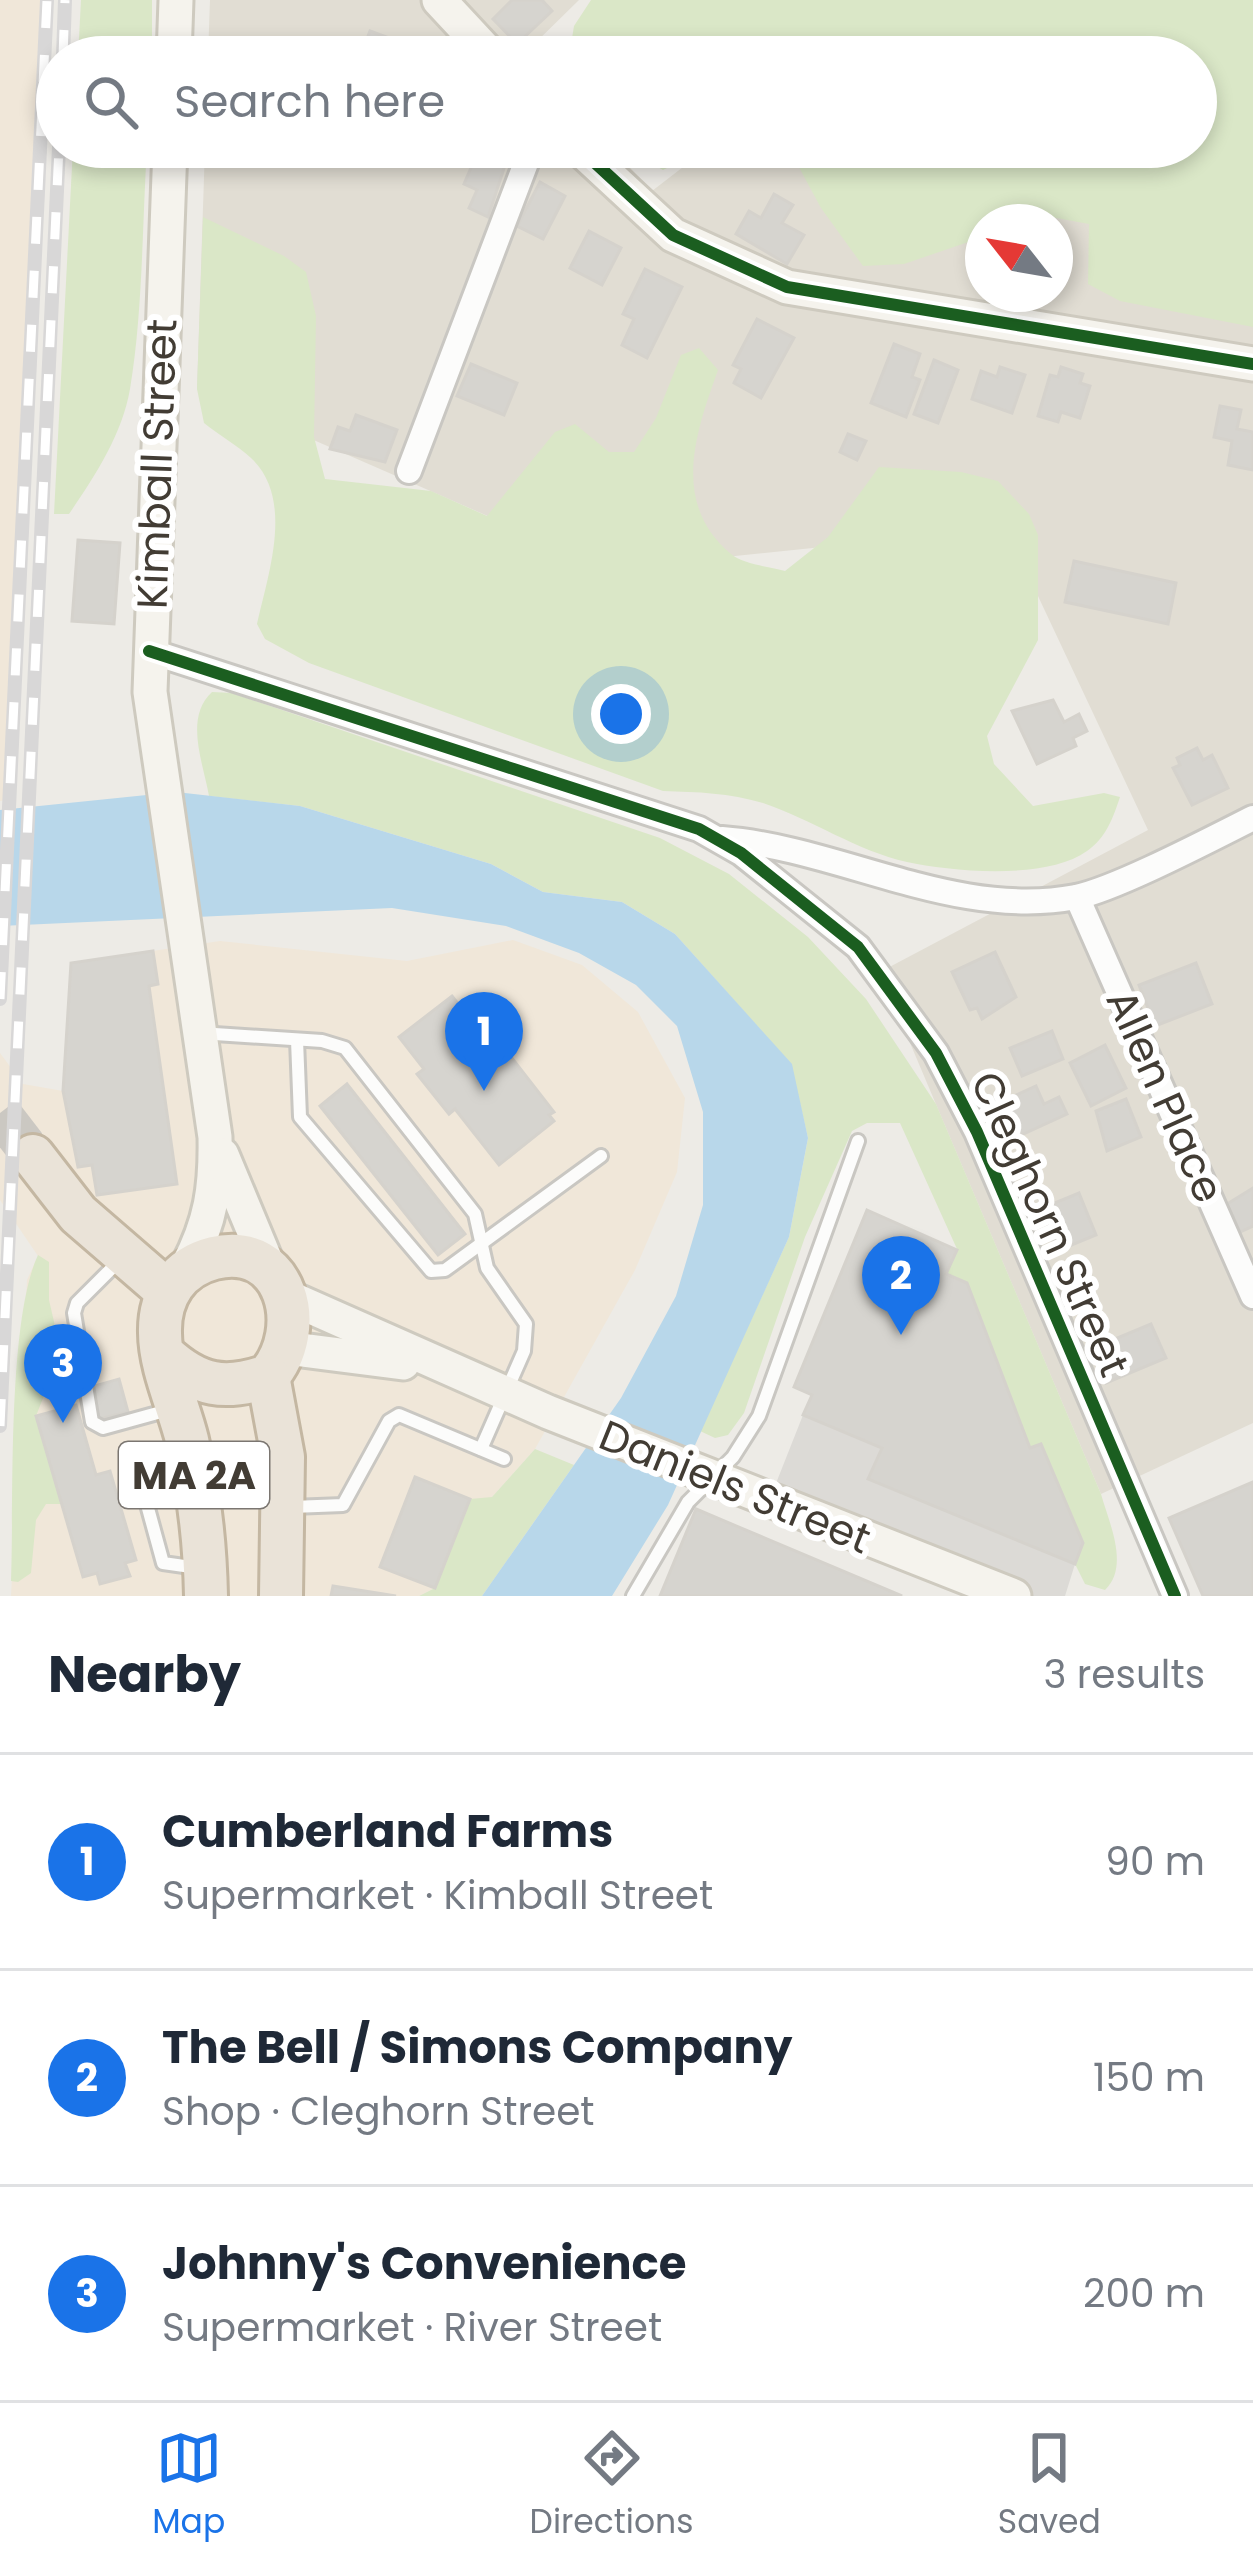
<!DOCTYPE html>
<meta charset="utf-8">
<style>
body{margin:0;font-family:Poppins,sans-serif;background:#f2f2f3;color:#1f2937}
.compass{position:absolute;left:965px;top:204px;width:108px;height:108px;border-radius:50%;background:#fff;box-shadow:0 6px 18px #0003;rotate:301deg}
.you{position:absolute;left:621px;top:714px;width:42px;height:42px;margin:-30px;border:9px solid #fff;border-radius:50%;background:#1a73e8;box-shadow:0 0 0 18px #1a73e833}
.badge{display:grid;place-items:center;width:78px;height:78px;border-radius:50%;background:#1a73e8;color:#fff;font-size:39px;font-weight:700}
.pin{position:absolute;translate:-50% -99px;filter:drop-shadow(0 3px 6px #0008)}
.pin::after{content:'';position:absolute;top:63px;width:42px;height:36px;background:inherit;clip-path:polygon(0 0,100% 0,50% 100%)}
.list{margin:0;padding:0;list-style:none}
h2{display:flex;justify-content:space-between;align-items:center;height:156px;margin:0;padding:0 48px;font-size:51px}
h2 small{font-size:39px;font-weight:400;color:#747a83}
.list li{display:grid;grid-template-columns:78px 1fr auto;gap:36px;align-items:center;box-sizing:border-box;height:216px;padding:0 48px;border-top:3px solid #e0e1e3}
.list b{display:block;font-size:45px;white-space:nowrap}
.list p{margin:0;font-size:39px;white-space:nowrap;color:#747a83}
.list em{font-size:39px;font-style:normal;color:#747a83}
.icon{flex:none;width:66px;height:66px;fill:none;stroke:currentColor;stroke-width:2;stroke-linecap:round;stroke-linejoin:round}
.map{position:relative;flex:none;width:1253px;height:1596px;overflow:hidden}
.search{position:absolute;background:#fff;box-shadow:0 6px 18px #0003;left:36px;right:36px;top:36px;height:132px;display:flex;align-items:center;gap:30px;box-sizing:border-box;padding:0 42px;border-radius:66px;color:#747a83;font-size:45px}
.sheet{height:804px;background:#fff}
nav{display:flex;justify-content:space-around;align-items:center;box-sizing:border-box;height:168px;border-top:3px solid #e0e1e3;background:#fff;font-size:33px;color:#747a83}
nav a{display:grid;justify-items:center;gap:6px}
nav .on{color:#1a73e8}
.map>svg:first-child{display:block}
.residential{fill:#e1ddd3;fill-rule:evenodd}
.commercial{fill:#f0e7d9}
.green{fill:#dae7c7}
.parking{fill:#dcdad6}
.water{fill:#b8d7ea}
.building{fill:#d6d4cf;stroke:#d5d2cc;stroke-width:3}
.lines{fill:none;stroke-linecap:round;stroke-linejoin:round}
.highway-tunnel{stroke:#cbc8c2;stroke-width:42;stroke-dasharray:42 21;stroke-linecap:butt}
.lane-casing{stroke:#c9c7c2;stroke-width:18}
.street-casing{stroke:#c9c7c2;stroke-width:30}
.secondary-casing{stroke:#cecabf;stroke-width:39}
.highway-casing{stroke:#c4b7a2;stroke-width:48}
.lane{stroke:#fcfcfb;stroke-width:12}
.street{stroke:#fcfcfb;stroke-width:24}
.secondary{stroke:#f5f3ed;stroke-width:33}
.highway{stroke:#eae3d8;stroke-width:42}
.rail-casing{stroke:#d8d7d7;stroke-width:14}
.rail{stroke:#fff;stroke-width:9;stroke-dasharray:27;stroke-linecap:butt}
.cycleway-casing{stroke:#fff;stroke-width:20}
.cycleway{stroke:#1b5e20;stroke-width:12}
.labels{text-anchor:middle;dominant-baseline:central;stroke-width:12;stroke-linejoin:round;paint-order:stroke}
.shield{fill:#fff;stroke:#7b7671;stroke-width:3}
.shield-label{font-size:39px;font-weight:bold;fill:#423c34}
.street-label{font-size:42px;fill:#423c34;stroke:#fff}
</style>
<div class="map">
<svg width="1253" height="1596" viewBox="0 0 1253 1596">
<rect width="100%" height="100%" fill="#edebe6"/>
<!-- residential -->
<g class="residential">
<path d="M210,0h369l-54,53 2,4h-319z"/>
<path d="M205,147h406l41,44 57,-44h36l508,87v1189l-152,71 -221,-522 268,-142 -142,-302 -397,41 -412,-180zM983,222h72v72h-72z"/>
</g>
<!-- commercial -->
<g class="commercial">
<path d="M0,0h47l-38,800 -9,1z"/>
<path d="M513,940l69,25 56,47 47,86 -8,74 -42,98 -100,179 -43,48 -57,91 -16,8h-408l16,-316 11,-24 -38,-56v-147l23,31 40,7 8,-128 149,-22 187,20z"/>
</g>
<!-- green -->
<g class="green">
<path d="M81,0h71v57h-74z"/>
<path d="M591,0h662v327l-133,-26 -32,-17 1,-60 -49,-9 -19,7h-38v15l-79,27 -41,2 -42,-58 -33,-61h408v-90h-627l5,-31z"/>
<path d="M73,147h74c-5,80 -4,164 -17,242 -8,46 -35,87 -61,125h-15z"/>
<path d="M623,147h86l-46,23z"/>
<path d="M203,217l81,39 22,16 10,44 -2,121 11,42 106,12 56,25 68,-84 20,-8 34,28h25l22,-34 25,-63 18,-7 19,22c-22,62 -48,133 13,184 12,10 39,13 54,17l43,-34 51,-70 82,5 37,9 31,33 9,21v105l-51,96 7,28 39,42 71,-13 16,4c-7,21 -14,41 -33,54 -40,29 -134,21 -180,11 -50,-11 -96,-43 -144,-59 -34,-10 -65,-11 -100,-12l-354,-128 -44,-24 -8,-15c11,-50 38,-125 -6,-166 -14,-13 -32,-23 -47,-35l-7,-34z"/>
<path d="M212,692l20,1 428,145 69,36 79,63 58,62 70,105 165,390c8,29 29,72 4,96l-20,-6 -10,-20 8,-21 -42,-99 -11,4 -63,-165 -21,-9 11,-25 -57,-126h-33l-15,8 -47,106 -61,176 -16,22 -13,3 -15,-7 89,-194 19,-99 -17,-74 -116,-130 -53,-32 -79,-10 -52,-28 -191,-58 -91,-10c-6,-34 -25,-78 3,-104z"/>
<path d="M38,1255l11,7v38l12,52 -25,64 26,88h-16l-10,16 -5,53 -13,9 -7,-1c3,-80 -4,-259 27,-326z"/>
<path d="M535,1449l39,16 -92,131h-63l16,-8 35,-89 22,-2z"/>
</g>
<!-- parking -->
<path class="parking" d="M803,1415l79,33 -13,31 206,85 -10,32h-51l-245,-95z"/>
<!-- water -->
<path class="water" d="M176,792l124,14 191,58 52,28 79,10 53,32 117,130 16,74 -19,99 -121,268 -56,91h-130l139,-198 55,-102 27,-91v-93l-26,-86 -41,-41 -57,-32 -73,-27 -114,-18 -392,18v-116z"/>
<!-- building -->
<g class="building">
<path d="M512,0h30l10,11 -35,33 -24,-25z"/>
<path d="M370,31l46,17 -3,9h-53z"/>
<path d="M480,147h31l-23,70 -19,-9 8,-18 -13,-6z"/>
<path d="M731,147l18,6 -10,13 -15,-11z"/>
<path d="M540,182l25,14 -22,43 -26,-13z"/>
<path d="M774,194l19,11 -11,18 22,12 -17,29 -51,-30 13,-23 12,7z"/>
<path d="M589,231l32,17 -19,37 -32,-17z"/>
<path d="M645,269l37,18 -35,71 -25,-13 12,-26 -11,-5z"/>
<path d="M757,319l37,19 -33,60 -27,-15 7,-14 -8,-4z"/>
<path d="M894,344l26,10 -8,23 8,3 -14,37 -35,-14z"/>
<path d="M934,360l24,10 -20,53 -24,-9z"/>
<path d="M471,364l46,19 -13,32 -47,-19z"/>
<path d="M1000,367l25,8 -13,38 -40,-14 9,-28 16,6z"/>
<path d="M1061,367l22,7 -3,9 10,3 -10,32 -19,-6 -3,10 -20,-6 12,-41 8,2z"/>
<path d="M1220,406l21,4 -4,19 16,3v38l-25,-5 4,-24 -18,-4z"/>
<path d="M356,415l41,15 -12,32 -55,-13 8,-22 12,4z"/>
<path d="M848,434l18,7 -9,19 -17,-8z"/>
<path d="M78,540l42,3 -6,81 -42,-3z"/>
<path d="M1074,561l102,22 -8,41 -103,-22z"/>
<path d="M1053,700l11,22 15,-8 8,17 -14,7 3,8 -39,18 -25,-53z"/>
<path d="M1197,748l6,12 9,-5 16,33 -36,17 -19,-37 7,-3 -3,-7z"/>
<path d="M153,951l5,33 -9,2 28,198 -80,11 -5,-30 -14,2 -15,-76 8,-128z"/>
<path d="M995,952l21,45 -34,22 -5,-11 -7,2 -18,-38z"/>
<path d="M1196,963l16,41 -57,22 -16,-41z"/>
<path d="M452,996l39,50 7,-6 56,72 -5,3 5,6 -55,44 -44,-56 -6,5 -32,-40 7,-5 -25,-32z"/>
<path d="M1052,1031l11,28 -41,17 -12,-28z"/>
<path d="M1105,1045l21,43 -35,18 -21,-43z"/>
<path d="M347,1084l118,150 -27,21 -118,-149z"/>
<path d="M1036,1086l8,18 15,-7 8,17 -48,22 -16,-35z"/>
<path d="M1126,1099l15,38 -34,14 -11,-40z"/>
<path d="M1253,1188v38l-13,6 -13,-28z"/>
<path d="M1079,1193l17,42 -39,16 -17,-42z"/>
<path d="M867,1210l90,40 -11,24 21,9 63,165 11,-4 42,99 -8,21 -207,-85 14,-31 -79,-33 9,-20 -18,-8z"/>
<path d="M1151,1324l15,34 -60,25 -11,-27 -5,3 -4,-8z"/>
<path d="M119,1379l9,33 -29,7 -8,-32z"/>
<path d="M76,1405l20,70 14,-4 26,89 -11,3 5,13 -30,8 -3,-11 -14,4 -47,-161z"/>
<path d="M415,1477l55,22 -35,89 -55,-21z"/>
<path d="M1253,1482v114h-50l-34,-78z"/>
<path d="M696,1509l206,87h-242z"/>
<path d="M333,1586l63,10h-65z"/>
</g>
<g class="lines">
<!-- highway-tunnel -->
<path class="highway-tunnel" d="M0,1113l33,43"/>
<!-- lane casing -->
<g class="lane-casing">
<g id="lane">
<path d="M200,1033l122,8 23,7 130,166 12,54 39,56 -2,27 -43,98"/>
<path d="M297,1040l3,77 131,154 14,-1 156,-114"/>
<path d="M121,1259l-44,44 -3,10 18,109 11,6 69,-19"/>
<path d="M182,1457l-38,8 -4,14 23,84 35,5"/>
<path d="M292,1507l51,-2 46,-84 10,-6 105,44"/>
<path d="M633,1596l55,-94 45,-45 26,-41 99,-275"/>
</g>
</g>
<!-- street casing -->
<g class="street-casing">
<g id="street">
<path d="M409,471l123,-324"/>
<path d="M149,651l550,178 42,24 117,94 78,106 41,79 198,464"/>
<path d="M722,839c118,9 233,81 354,58 40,-8 137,-59 177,-79"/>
<path d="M1077,897l176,399"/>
</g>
</g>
<!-- secondary casing -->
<g class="secondary-casing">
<g id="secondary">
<path d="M439,0l53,57"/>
<path d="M174,57l2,-57"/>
<path d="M170,147l-20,545 65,445c1,50 -4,85 -28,130"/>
<path d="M578,147l95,88 114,52 466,77"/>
<path d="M222,1155l50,120"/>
<path d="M286,1296l262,116 466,184"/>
<path d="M286,1348l117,15"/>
</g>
</g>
<!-- highway casing -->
<g class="highway-casing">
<g id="highway">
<path d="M33,1156l45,58 89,77"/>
<path d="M165,1356c33,30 60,35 103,20 41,-47 19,-135 -54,-118 -36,9 -55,38 -54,75 0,34 19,74 27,107 12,51 18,104 19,156"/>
<path d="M268,1376l15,81 -2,139"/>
</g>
</g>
<!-- lane -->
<use href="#lane" class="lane"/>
<!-- street -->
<use href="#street" class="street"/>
<!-- secondary -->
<use href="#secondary" class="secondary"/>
<!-- highway -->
<use href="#highway" class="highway"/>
<!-- rail casing -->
<g class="rail-casing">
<g id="rail">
<path d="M63,57l2,-57"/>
<path d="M0,999l47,-999"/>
<path d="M0,1426l59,-1279"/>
</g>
</g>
<!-- rail -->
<use href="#rail" class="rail"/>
<!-- cycleway casing -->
<g class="cycleway-casing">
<g id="cycleway">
<path d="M578,147l95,88 114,52 466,77"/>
<path d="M149,651l550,178 42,24 117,94 78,106 41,79 198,464"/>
</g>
</g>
<!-- cycleway -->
<use href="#cycleway" class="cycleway"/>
</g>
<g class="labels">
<!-- shield labels -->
<rect class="shield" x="119" y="1442" width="150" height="66" rx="9"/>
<g class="shield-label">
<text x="194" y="1475">MA 2A</text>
</g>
<!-- street labels -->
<g class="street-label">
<text transform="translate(157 464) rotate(-88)">Kimball Street</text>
<text transform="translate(1165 1096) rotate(66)">Allen Place</text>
<text transform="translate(1050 1224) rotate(66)">Cleghorn Street</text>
<text transform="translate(735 1487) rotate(22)">Daniels Street</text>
</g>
</g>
</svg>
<svg class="compass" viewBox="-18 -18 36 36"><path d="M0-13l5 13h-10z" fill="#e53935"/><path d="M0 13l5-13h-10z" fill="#747a83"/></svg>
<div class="you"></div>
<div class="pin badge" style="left:484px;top:1091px">1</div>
<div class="pin badge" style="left:901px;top:1335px">2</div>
<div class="pin badge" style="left:63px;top:1423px">3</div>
<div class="search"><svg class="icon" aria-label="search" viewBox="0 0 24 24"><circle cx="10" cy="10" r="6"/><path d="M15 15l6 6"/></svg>Search here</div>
</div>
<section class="sheet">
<h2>Nearby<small>3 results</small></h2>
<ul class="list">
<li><span class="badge">1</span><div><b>Cumberland Farms</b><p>Supermarket · Kimball Street</p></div><em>90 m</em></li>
<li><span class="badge">2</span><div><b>The Bell / Simons Company</b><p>Shop · Cleghorn Street</p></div><em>150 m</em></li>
<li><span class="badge">3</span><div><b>Johnny's Convenience</b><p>Supermarket · River Street</p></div><em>200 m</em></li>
</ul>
</section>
<nav>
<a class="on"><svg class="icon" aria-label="map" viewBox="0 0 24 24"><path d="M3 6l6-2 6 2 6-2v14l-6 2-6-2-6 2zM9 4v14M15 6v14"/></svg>Map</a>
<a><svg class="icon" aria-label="directions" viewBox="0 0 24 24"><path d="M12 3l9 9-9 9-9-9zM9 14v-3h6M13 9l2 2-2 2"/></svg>Directions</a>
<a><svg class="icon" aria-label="saved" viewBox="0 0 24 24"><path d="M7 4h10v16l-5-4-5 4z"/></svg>Saved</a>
</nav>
